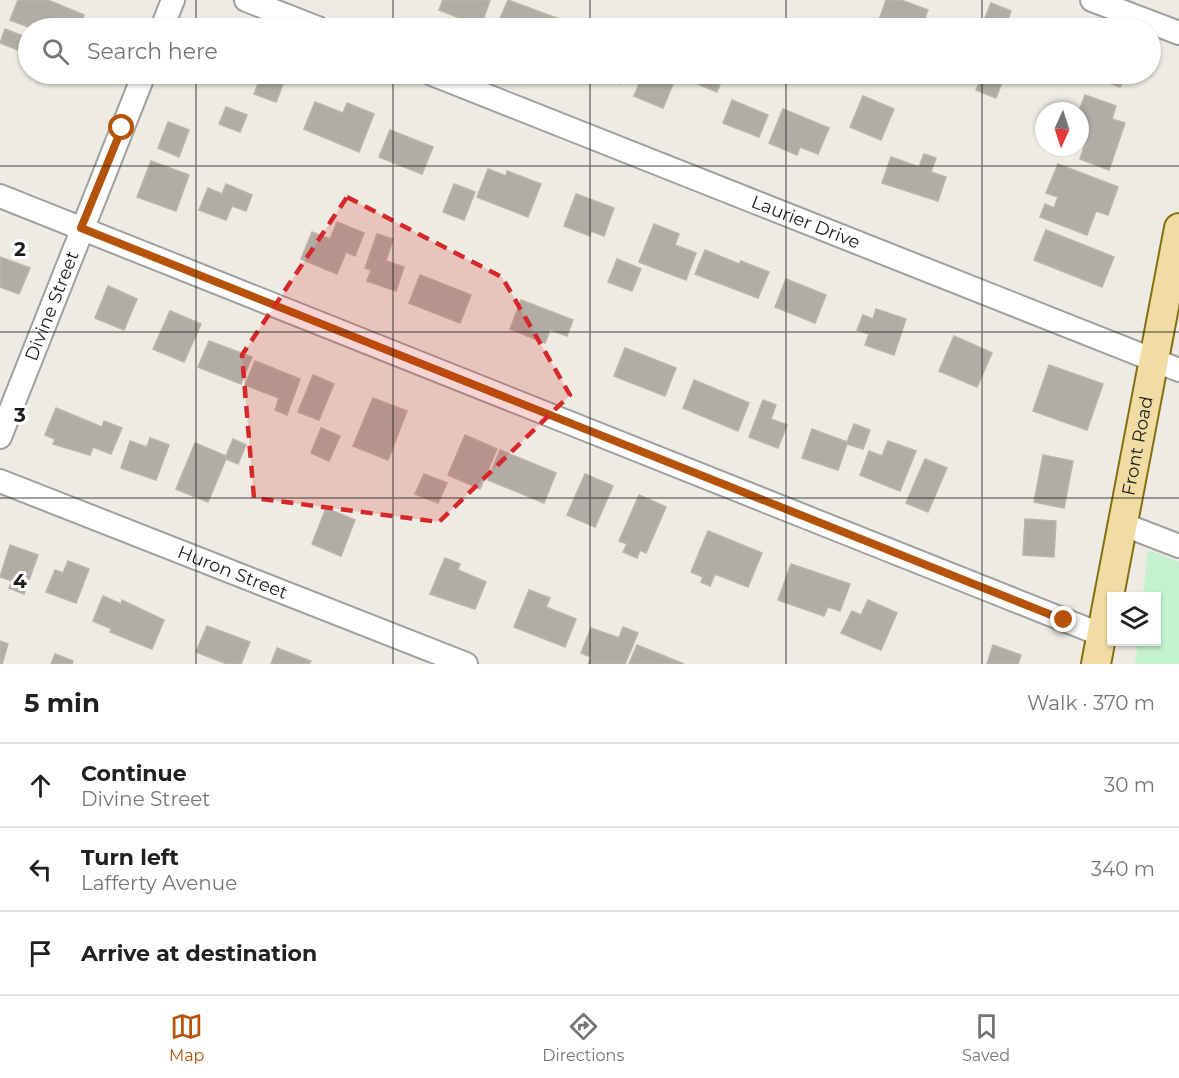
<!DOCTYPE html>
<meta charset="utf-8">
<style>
body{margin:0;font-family:Montserrat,sans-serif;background:#f2f2f2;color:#202124}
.controls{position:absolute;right:18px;bottom:18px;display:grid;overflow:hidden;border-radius:0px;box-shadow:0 2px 4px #0004}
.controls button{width:54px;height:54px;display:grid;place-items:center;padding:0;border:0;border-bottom:2px solid #e0e0e0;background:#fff;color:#202124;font:30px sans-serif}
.compass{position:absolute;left:1035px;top:102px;width:54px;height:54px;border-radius:50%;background:#fff;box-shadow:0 2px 4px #0004;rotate:183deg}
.stop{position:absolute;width:18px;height:18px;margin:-14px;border:4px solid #b45309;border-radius:50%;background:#fff}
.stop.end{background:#b45309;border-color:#fff;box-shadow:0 2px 6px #0008}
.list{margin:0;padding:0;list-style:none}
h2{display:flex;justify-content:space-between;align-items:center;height:78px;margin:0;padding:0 24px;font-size:26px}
h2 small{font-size:20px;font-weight:400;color:#757577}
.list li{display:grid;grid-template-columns:39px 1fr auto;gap:18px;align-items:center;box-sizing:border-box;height:84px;padding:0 24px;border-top:2px solid #e0e0e0}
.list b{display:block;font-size:22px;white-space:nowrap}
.list p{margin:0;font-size:20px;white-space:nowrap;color:#757577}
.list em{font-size:20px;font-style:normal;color:#757577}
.icon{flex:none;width:33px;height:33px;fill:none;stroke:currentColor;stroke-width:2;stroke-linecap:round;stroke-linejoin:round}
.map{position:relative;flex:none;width:1179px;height:664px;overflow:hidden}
.search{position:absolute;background:#fff;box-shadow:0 2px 4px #0004;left:18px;right:18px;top:18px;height:66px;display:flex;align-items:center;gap:15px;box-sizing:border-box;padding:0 21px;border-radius:33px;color:#757577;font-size:22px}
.sheet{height:330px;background:#fff}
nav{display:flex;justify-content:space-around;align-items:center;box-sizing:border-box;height:84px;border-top:2px solid #e0e0e0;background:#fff;font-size:16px;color:#757577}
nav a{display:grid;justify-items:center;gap:3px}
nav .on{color:#b45309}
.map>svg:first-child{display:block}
.park{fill:#c4f2cf}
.building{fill:#b1ada6;stroke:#bcb4a7;stroke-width:1.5}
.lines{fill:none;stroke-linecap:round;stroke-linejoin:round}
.minor-casing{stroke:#a0a0a0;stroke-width:26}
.major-casing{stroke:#847011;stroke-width:32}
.minor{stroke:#fff;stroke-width:22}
.major{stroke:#f1dca4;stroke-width:28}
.route{stroke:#b45309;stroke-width:8}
.marked{fill:#d62828;fill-opacity:0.2;stroke:#d62828;stroke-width:4.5;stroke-dasharray:12 8;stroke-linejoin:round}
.grid{fill:none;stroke:#1c1c1c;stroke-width:1.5;stroke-opacity:0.55}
.labels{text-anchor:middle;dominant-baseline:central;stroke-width:6;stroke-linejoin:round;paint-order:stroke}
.street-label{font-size:18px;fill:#1c1c1c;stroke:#fff}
.grid-label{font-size:20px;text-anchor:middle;font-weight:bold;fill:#1c1c1c;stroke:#fff;stroke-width:6;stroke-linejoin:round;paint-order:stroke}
</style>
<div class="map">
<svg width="1179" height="664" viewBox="0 0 1179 664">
<rect width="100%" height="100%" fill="#edebe3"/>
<!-- park -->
<path class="park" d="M1148,550l31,12v102h-44l3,-22h18v-46h-13z"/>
<!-- building -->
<g class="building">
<path d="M18,0h30l36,15 -3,8 13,5h-63l-21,-8z"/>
<path d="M443,0h47l-9,26 -42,-16z"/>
<path d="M508,0l51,19 -4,9h-59z"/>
<path d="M886,0h15l27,10 -7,18h-20l-22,-8z"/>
<path d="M991,3l20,8 -6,17h-24z"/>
<path d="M588,22l16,6h-18z"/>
<path d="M5,29l23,9 -5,14 -23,-9z"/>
<path d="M262,74h25l-11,28 -22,-8z"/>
<path d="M594,74h30l-4,10z"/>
<path d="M643,74h25l8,3 -13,31 -29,-12z"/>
<path d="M696,74h28l-7,18 -24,-10z"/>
<path d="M983,74l22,1 -9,23 -20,-8z"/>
<path d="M1085,74h40l-5,13z"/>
<path d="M1085,95l31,11 -4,13 13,4 -16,47 -29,-11 7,-22 -7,-2 -1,-24z"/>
<path d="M863,96l31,13 -13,31 -31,-13z"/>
<path d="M732,100l36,15 -9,22 -36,-14z"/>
<path d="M315,102l28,11 4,-10 27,11 -15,38 -55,-23z"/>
<path d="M226,107l21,8 -7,17 -21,-8z"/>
<path d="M783,109l46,19 -11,26 -18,-7 -3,8 -28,-12z"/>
<path d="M168,122l21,8 -10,27 -21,-9z"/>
<path d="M390,130l43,17 -11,27 -43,-17z"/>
<path d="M924,154l12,4 -5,14 15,5 -8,24 -56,-18 9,-26 28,10z"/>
<path d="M151,161l38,14 -13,36 -39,-14z"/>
<path d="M1058,164l60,23 -10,28 -12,-4 -9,24 -47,-18 5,-13 9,4 4,-11 -12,-4z"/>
<path d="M488,169l18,7 1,-5 34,13 -13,33 -51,-20z"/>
<path d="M226,184l26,11 -6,16 -14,-5 -6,14 -27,-10 9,-22 14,6z"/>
<path d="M454,184l21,8 -11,28 -21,-8z"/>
<path d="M576,194l38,14 -10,28 -13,-5 -1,5 -26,-10z"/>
<path d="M337,222l27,11 -9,23 -9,-4 -9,22 -36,-15 11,-27 18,7z"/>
<path d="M654,224l25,10 -4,11 21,8 -10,27 -47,-18z"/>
<path d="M1046,230l68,27 -12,30 -68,-27z"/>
<path d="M377,234l16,5 -7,22 18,6 -8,24 -29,-10 4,-11 -6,-2z"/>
<path d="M705,250l34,14 2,-3 28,11 -11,26 -63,-24z"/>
<path d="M0,257l30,11 -11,26 -19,-7z"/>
<path d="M617,259l24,10 -9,22 -24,-9z"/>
<path d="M420,275l51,20 -11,28 -51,-20z"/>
<path d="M786,279l40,16 -11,28 -40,-16z"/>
<path d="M108,286l29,13 -13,31 -29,-12z"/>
<path d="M521,300l52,20 -6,16 -17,-6 -5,13 -35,-14z"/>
<path d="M876,309l30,10 -12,36 -29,-10 4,-11 -12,-4 6,-15 10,4z"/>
<path d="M170,311l31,13 -17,38 -31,-13z"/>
<path d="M954,336l38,17 -15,34 -38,-16z"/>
<path d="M209,341l43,16 -11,27 -43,-17z"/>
<path d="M625,348l51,20 -11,28 -51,-20z"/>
<path d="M255,361l45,18 -13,36 -12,-5 4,-12 -34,-13z"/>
<path d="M1049,365l54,19 -16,46 -54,-19z"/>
<path d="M313,375l21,9 -15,36 -21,-8z"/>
<path d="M694,380l55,23 -11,28 -55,-23z"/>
<path d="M373,398l34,13 -19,49 -35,-14z"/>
<path d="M763,400l13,5 -5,14 16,6 -9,23 -29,-11z"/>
<path d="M56,408l46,19 2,-6 18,7 -11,26 -18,-7 -3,8 -37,-11 2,-5 -10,-4z"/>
<path d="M854,424l16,6 -7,19 -16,-5 -9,26 -36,-12 10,-29 35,13z"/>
<path d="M321,428l19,8 -11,25 -18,-8z"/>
<path d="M465,435l32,14 -17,40 -32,-14z"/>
<path d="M150,438l19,7 -13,35 -35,-12 9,-27 17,6z"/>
<path d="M233,439l13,6 -8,19 -12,-5 -18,43 -32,-13 19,-46 31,13z"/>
<path d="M888,441l28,10 -16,40 -40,-16 9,-24 13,5z"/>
<path d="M500,450l56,23 -12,30 -56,-23z"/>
<path d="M1043,455l30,6 -9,47 -30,-6z"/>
<path d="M925,459l22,9 -19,44 -22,-9z"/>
<path d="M424,474l23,9 -9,20 -23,-9z"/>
<path d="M585,474l28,12 -18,41 -28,-12z"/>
<path d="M639,495l27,12 -20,46 -6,-3 -3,8 -14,-6 4,-8 -8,-3z"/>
<path d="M326,508l29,12 -14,36 -29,-12z"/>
<path d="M1025,519l31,2 -2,36 -31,-2z"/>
<path d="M708,531l54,22 -14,34 -33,-13 -5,12 -9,-4 2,-5 -12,-5z"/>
<path d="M10,545l28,10 -14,39 -15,-6 3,-7 -12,-4z"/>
<path d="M445,558l15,6 -2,6 28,12 -11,27 -45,-15z"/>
<path d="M68,561l21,8 -13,34 -30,-11 9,-22 8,3z"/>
<path d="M791,564l59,20 -10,27 -12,-4 -4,9 -46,-16z"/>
<path d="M529,590l21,8 -4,9 30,12 -11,28 -51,-20z"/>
<path d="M103,596l18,8 1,-4 42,20 -12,29 -42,-17 2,-3 -19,-8z"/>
<path d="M868,600l29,13 -16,37 -40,-17 11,-22 9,4z"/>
<path d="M207,626l43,16 -9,22h-14l-31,-12z"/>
<path d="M623,627l15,6 -13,31h-37l3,-7 -10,-4 10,-25 28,10z"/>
<path d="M0,641l8,3 -6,20h-2z"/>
<path d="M637,645l47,19h-55z"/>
<path d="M993,645l28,10 -3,9h-31z"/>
<path d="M277,648l34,13 -2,3h-38z"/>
<path d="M55,654l18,7 -1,3h-21z"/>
</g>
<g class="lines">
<!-- minor casing -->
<g class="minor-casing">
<g id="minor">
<path d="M246,0l72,28"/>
<path d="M1092,0l87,33"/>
<path d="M162,28l11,-28"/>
<path id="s1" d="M432,74l747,296"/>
<path d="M0,196l1102,439"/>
<path id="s2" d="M0,437l144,-363"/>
<path id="s3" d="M0,481l466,183"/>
<path d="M1122,524l57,22"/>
</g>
</g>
<!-- major casing -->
<g class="major-casing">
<g id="major">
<path id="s4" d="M1096,664l83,-436"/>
</g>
</g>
<!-- minor -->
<use href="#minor" class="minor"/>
<!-- major -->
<use href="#major" class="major"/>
</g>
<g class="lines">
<!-- route -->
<path class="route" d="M122,128l-41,100 983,392"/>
</g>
<!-- marked area -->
<path class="marked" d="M347,197l155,80 68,118 -131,127 -185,-24 -12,-143z"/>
<!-- grid -->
<path class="grid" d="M196,0v28M393,0v28M590,0v28M786,0v28M982,0v28M196,74v590M393,74v590M590,74v590M786,74v590M982,74v590M0,166h1179M0,332h1179M0,498h1179"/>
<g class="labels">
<!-- street labels -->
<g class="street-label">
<text stroke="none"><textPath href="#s1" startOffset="402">Laurier Drive</textPath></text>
<text stroke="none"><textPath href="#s2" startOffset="141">Divine Street</textPath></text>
<text stroke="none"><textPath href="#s4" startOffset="222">Front Road</textPath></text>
<text stroke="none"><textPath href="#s3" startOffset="250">Huron Street</textPath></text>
</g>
</g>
<g class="grid-label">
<text x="20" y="256">2</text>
<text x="20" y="422">3</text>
<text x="20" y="588">4</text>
</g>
</svg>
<div class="controls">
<button><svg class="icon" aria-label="layers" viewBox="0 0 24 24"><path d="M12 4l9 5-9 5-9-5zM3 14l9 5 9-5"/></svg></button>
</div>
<svg class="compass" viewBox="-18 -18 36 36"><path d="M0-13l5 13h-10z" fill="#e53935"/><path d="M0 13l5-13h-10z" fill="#757577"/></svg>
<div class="stop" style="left:122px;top:128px"></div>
<div class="stop end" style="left:1064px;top:620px"></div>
<div class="search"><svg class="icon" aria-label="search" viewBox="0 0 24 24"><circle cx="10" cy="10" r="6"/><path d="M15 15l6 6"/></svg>Search here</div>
</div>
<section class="sheet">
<h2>5 min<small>Walk · 370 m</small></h2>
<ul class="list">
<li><svg class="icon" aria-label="ahead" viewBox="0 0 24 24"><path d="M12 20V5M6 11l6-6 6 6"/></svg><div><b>Continue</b><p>Divine Street</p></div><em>30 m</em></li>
<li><svg class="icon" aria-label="left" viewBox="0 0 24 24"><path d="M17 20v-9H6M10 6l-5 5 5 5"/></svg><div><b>Turn left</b><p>Lafferty Avenue</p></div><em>340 m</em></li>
<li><svg class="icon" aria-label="arrive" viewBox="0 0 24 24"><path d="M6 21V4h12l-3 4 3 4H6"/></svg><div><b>Arrive at destination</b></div></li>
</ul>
</section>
<nav>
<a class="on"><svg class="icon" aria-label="map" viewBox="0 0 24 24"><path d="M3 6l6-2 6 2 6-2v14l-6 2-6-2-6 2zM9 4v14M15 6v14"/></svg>Map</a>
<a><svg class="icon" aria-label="directions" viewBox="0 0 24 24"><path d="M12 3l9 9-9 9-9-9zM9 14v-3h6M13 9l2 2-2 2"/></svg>Directions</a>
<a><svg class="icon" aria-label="saved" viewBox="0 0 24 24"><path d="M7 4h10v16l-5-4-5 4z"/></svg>Saved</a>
</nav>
